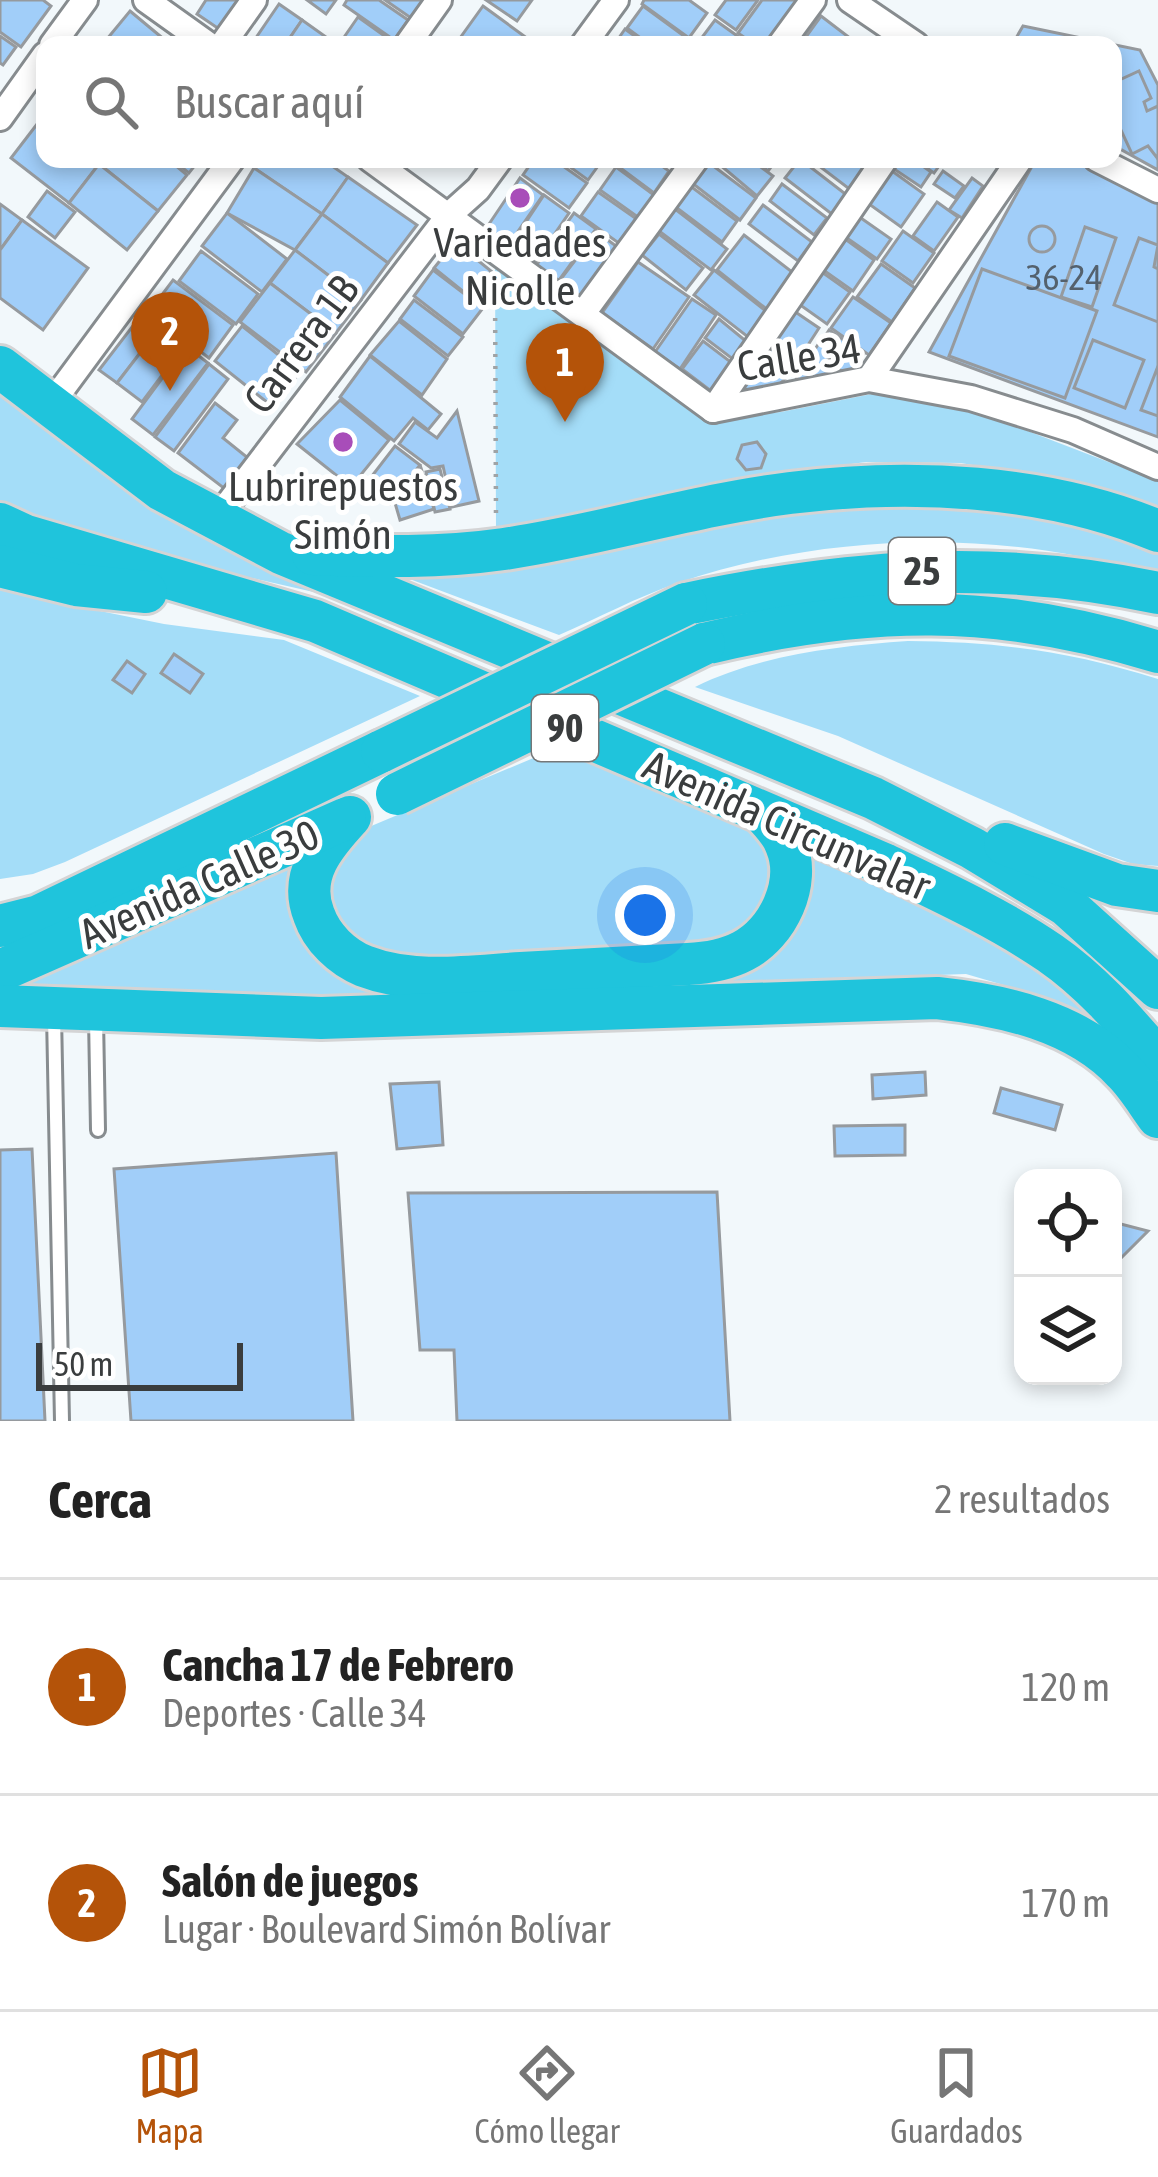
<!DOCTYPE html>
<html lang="es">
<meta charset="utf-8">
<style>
body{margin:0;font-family:"Asap Condensed",sans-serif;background:#f2f2f2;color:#222}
.controls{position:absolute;right:36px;bottom:36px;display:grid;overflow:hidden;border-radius:24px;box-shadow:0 6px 18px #0003}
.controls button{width:108px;height:108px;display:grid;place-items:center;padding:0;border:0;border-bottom:3px solid #e0e0e0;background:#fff;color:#222;font:60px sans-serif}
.scale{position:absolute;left:36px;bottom:30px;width:207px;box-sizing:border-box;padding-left:12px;border:6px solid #3a3d3e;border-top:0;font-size:33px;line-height:42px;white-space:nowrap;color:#3a3d3e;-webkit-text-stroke:9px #fff;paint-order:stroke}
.you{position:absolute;left:645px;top:915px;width:42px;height:42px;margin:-30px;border:9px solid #fff;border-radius:50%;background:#1a73e8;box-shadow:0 0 0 18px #1a73e833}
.badge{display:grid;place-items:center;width:78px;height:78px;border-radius:50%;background:#b45309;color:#fff;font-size:39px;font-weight:700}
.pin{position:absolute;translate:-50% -99px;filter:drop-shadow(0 3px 6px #0008)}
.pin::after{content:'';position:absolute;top:63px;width:42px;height:36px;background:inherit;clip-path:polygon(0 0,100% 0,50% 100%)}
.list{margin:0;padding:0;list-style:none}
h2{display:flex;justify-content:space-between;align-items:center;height:156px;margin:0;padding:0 48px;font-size:51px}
h2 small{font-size:39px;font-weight:400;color:#767676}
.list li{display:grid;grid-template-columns:78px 1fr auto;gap:36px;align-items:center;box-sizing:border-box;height:216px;padding:0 48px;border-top:3px solid #e0e0e0}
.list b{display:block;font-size:45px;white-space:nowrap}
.list p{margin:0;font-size:39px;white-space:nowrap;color:#767676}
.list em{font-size:39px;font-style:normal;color:#767676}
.icon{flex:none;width:66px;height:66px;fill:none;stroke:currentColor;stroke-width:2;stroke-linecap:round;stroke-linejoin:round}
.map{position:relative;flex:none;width:1158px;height:1421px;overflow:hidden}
.search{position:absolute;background:#fff;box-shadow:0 6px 18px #0003;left:36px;right:36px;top:36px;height:132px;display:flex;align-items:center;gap:30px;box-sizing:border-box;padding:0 42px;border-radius:24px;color:#767676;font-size:45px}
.sheet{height:588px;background:#fff}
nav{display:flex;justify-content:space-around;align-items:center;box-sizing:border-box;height:168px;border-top:3px solid #e0e0e0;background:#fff;font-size:33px;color:#767676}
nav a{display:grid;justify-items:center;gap:6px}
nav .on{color:#b45309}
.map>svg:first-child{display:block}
.green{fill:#a4ddf8}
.building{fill:#a1cef9;stroke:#969a9e;stroke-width:3}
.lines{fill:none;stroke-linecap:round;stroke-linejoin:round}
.lane-casing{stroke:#878c8f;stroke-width:18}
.street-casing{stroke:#878c8f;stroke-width:30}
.highway-casing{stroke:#d4d4d5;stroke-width:48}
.path{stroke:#9fa3a5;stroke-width:4.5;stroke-dasharray:3 9;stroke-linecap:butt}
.lane{stroke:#fff;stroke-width:12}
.street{stroke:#fff;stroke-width:24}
.highway{stroke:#1fc4dc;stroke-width:42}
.highway-bridge-casing{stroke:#d4d4d5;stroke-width:48;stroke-linecap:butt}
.highway-bridge{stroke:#1fc4dc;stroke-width:42}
.poi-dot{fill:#a84db9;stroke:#fff;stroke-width:4.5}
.labels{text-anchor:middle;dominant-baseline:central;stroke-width:10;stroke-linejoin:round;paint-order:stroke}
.number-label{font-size:36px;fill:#54616d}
.shield{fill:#fff;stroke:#757778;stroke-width:3}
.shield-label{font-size:39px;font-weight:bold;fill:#3a3d3e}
.poi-label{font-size:42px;fill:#3a3d3e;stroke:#fff}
.street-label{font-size:42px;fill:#3a3d3e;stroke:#fff}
</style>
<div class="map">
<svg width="1158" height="1421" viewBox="0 0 1158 1421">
<rect width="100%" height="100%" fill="#f2f8fb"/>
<!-- green -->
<g class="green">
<path d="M495,252l212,168 74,-8 111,-22 71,16 195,75v29l-22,-10 -85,-21 -90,-16 -95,-1 -91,12 -279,56z"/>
<path d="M0,387l371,218 -252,-57 -108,-39 -11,-8z"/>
<path d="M824,503h157l177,42v35c-26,-8 -53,-19 -80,-24 -130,-25 -275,-16 -400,27 -41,14 -80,35 -119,52l-152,-57 229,-37z"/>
<path d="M0,583l46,17 118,24 120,16 136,56 -355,166 -32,12 -33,5z"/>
<path d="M908,641c92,1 162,10 250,38v187l-25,-2 -29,-10 -266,-118 -143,-49c65,-32 142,-41 213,-46z"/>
<path d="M555,749l184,73 19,13 7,12 6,19 -1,19 -12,32 -45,26 -292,17 -38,-7 -30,-15 -20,-26 -3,-42 27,-38z"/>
<path d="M783,825l259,143 56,48 -7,6 -70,-32 -55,-16 -281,10 80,-30z"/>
<path d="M307,848c-6,14 -15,31 -17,46 -8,54 55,83 92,105l-382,-12z"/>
</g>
<!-- building -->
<g class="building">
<path d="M0,0h43l8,6 -30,41 -21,-15z"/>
<path d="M206,0h37l-21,31 -25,-17z"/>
<path d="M307,0h29l-10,14z"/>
<path d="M347,0h32l29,20 -14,20 -50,-35z"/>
<path d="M385,0h39l-13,18z"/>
<path d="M486,0h46l-15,21z"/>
<path d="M644,0h45l18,13 -18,25 -47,-34z"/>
<path d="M726,0h32l-22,30 -21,-15z"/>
<path d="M762,0h37l-33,45h-11l-17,-12z"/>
<path d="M279,4l23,16 -17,25h-34z"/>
<path d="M483,6l52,38 -2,1h-78z"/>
<path d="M643,6l41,30 -6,9h-28l-23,-17z"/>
<path d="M130,11l18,15 23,19h-69z"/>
<path d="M821,16l38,29h-59z"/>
<path d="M358,17l35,25 -2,3 -51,-2z"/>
<path d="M302,20l24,17 -6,8h-35z"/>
<path d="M715,20l35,25 -53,-1z"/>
<path d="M1023,26l117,24 18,35v85l-45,-25v-100h-101z"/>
<path d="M625,29l22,16h-33z"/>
<path d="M0,36l16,11 -13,18 -3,-2z"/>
<path d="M1139,71l12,27 -7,4 3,9 11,-5v53l-10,-13 -16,8 -19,-41v-30z"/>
<path d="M41,119l4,2v38h47l7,5 -30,39 -58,-45z"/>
<path d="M104,159h64l19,16 -29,36 -59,-47z"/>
<path d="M171,159h29l-11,14z"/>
<path d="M261,159h61l26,18 -26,37 -68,-46z"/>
<path d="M534,159h19l34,24 -18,25 -46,-33z"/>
<path d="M559,159h44l-15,21z"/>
<path d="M619,159h33l17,12 -15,22 -39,-29z"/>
<path d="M713,159h37l23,17 -16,20z"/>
<path d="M753,159h24l-9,12z"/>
<path d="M800,159l48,37 -15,19 -48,-37z"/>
<path d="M810,159h67l-25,32z"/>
<path d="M897,159h16l18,13 -10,15 -30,-20z"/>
<path d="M914,159h30l-10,14z"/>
<path d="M1036,159h34l88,43v235l-229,-85z"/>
<path d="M708,162l48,36 -16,22 -48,-37z"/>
<path d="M99,164l59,47 -31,39 -58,-47z"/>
<path d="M616,167l42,31 -16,22 -42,-30z"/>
<path d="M254,168l68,46 -27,36 -68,-37z"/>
<path d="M892,171l32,23 -23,33 -32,-23z"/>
<path d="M943,171l21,15 -9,12 -21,-14z"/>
<path d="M348,177l69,48 -29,38 -66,-49z"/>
<path d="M520,178l23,17 -35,51 -23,-16z"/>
<path d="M972,178l11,8 -21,32 -13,-8z"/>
<path d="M782,184l45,34 -13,17 -44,-34z"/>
<path d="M689,185l48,36 -15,21 -49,-37z"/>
<path d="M47,191l28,21 -20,26 -27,-21z"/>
<path d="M598,192l40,28 -18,24 -39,-28z"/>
<path d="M544,195l25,18 -33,48 -24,-18z"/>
<path d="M937,202l21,15 -24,34 -21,-15z"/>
<path d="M0,204l22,16 -22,30z"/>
<path d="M763,205l49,37 -14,19 -49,-37z"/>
<path d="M675,209l52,40 -16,21 -52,-39z"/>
<path d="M227,213l60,46 -25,33 -60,-46z"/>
<path d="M574,213l22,16 -39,54 -22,-16z"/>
<path d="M322,214l66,49 -27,37 -66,-50z"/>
<path d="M858,216l33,23 -14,20 -33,-23z"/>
<path d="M22,220l66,48 -45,62 -43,-32v-48z"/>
<circle cx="1042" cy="239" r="13"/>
<path d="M1085,227l31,11 -24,69 -31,-10z"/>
<path d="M903,231l31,22 -21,30 -31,-22z"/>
<path d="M597,232l23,17 -41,53 -22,-18z"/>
<path d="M659,234l44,34 -17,22 -44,-35z"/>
<path d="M744,235l52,40 -27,36 -52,-41z"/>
<path d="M841,236l33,24 -21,31 -34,-24z"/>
<path d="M1139,238l19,7 -4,22 4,2v53l-44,-17z"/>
<path d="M455,242l36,29 -21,26 -36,-29z"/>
<path d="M295,250l66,50 -25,33 -66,-50z"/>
<path d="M201,251l57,43 -22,30 -57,-43z"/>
<path d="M638,262l51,35 -36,52 -51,-36z"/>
<path d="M881,264l34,24 -23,34 -35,-25z"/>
<path d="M982,269l115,42 -32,87 -116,-42z"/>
<path d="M433,270l50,38 -20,26 -49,-38z"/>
<path d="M714,270l53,42 -19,25 -54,-42z"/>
<path d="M819,270l31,22 -23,32 -31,-22z"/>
<path d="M173,280l60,45 -24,33 -60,-46z"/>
<path d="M270,283l66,50 -30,39 -66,-50z"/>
<path d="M853,297l38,26 -22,32 -38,-27z"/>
<path d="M692,299l24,16 -36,54 -25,-17z"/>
<path d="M414,300l49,37 -15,19 -48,-37z"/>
<path d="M788,307l31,21 -31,48 -32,-21z"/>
<path d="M142,314l18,13 -43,56 -18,-13z"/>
<path d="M719,319l28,23 -13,18 -29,-22z"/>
<path d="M399,321l48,38 -25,36 -52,-40z"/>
<path d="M242,326l58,46 -27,35 -58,-46z"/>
<path d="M160,327l24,19 -42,56 -25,-19z"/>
<path d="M829,330l35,24 -15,22 -21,-14 8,-11 -14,-10z"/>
<path d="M1093,340l51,20 -19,48 -51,-20z"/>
<path d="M703,341l29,22 -21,28 -29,-22z"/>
<path d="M819,343l13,8 -6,12 19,13 -57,16z"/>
<path d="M186,346l22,17 -55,72 -21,-16z"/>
<path d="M370,356l71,58 -13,16 -15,-12 -19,23 -54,-44z"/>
<path d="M756,357l30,21 -15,14 -42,3z"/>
<path d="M209,364l19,15 -54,72 -19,-14z"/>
<path d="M1158,366v50l-17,-6z"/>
<path d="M340,400l49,40 -38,47 -54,-43z"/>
<path d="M215,403l22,17 -14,18 25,20 -23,31 -47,-36z"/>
<path d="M457,411l22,90 -27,6 -9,-41 -12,2 -32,-24 16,-22 22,16z"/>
<path d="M757,442l9,12 -5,14 -15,2 -9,-11 5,-14z"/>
<path d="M395,446l25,19 -30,39 -25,-19z"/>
<path d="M421,468l13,41 -34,11 -5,-17z"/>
<path d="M440,469l10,40 -15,3 -9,-40z"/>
<path d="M174,654l29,20 -13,19 -29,-20z"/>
<path d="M127,661l18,13 -13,19 -19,-13z"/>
<path d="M925,1072l1,23 -53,4 -1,-24z"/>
<path d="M439,1082l4,63 -46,4 -7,-65z"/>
<path d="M1001,1088l61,17 -7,25 -61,-17z"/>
<path d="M905,1125v30l-70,1 -1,-30z"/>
<path d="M32,1149l13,272h-45v-271z"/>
<path d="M336,1153l17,268h-222l-17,-252z"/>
<path d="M717,1192l13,229h-273l-3,-71h-34l-12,-157z"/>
<path d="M1113,1222l35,9 -34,34 -1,-5z"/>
</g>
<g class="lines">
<!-- lane casing -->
<g class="lane-casing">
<g id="lane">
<path d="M54,1015l8,406"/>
<path d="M96,1018l2,112"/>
</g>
</g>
<!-- street casing -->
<g class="street-casing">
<g id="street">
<path d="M146,0l63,45"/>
<path d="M850,0l66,45"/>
<path d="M52,45l33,-45"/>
<path d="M222,45l32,-45"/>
<path d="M407,45l32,-45"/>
<path d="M583,45l33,-45"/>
<path d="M780,45l33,-45"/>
<path d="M0,118l45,-63"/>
<path d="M370,159l343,251 156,-31 102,19 102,32 85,37"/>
<path d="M1097,159l61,31"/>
<path d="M584,312l112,-153"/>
<path d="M869,379l151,-220"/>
<path d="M51,404l181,-245"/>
<path d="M713,410l172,-251"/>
<path d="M215,521l234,-306 29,-26 22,-30"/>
</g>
</g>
<!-- highway casing -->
<g class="highway-casing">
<g id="highway">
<path d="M0,367l162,123 119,63 592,245 99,50 94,57 92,83"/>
<path d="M0,524l26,12 289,85 569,243c56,27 115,54 166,89 42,29 75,68 108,106"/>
<path d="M313,554c64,3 127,4 191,-5 96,-14 190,-44 286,-56 119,-15 256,-9 368,38"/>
<path d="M0,566l76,19 70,7"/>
<path d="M686,604c163,-34 308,-46 472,-11"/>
<path d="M704,644c162,-39 293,-42 454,8"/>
<path d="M350,817c-25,27 -52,58 -36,98 8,23 28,42 50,51 49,19 106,10 157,7 55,-3 111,-6 167,-9 19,-1 38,-4 55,-13 35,-18 59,-68 43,-106 -4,-12 -14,-22 -22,-31"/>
<path d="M1005,844l112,41 41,6"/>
<path d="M0,926l39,-10 343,-165"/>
<path d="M0,971l345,-152"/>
<path d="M0,1006l321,12 616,-20c65,7 140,23 187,74 13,13 23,30 34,45"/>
</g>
</g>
<!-- path -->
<path class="path" d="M495,282l1,234"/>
<!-- lane -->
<use href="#lane" class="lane"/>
<!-- street -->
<use href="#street" class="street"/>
<!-- highway -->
<use href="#highway" class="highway"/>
<!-- highway-bridge casing -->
<g class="highway-bridge-casing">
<g id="highway-bridge">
<path d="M382,751l304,-147"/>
<path d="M397,794l307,-150"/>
</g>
</g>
<!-- highway-bridge -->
<use href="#highway-bridge" class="highway-bridge"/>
</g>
<!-- markers -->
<g class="poi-dot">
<circle cx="520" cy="198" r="12"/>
<circle cx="343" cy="442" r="12"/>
</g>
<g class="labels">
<!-- number labels -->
<g class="number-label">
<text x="1064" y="277">36-24</text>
</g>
<!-- shield labels -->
<g class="shield">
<rect x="889" y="538" width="66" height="66" rx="9"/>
<rect x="532" y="695" width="66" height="66" rx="9"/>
</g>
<g class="shield-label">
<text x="922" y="571">25</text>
<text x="565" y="728">90</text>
</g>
<!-- poi labels -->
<g class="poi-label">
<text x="520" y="242">Variedades<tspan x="520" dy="48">Nicolle</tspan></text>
<text x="343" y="486">Lubrirepuestos<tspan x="343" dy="48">Simón</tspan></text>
</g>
<!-- street labels -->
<g class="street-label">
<text transform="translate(301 344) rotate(-53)">Carrera 1B</text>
<text transform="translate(799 357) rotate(-9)">Calle 34</text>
<text transform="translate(787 825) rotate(24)">Avenida Circunvalar</text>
<text transform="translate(199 884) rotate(-24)">Avenida Calle 30</text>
</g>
</g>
</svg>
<div class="controls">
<button><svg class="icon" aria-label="locate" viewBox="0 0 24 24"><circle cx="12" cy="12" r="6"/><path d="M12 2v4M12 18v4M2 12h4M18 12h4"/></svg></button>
<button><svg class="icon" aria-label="layers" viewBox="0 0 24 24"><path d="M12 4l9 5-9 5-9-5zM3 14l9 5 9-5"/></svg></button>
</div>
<div class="scale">50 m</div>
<div class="you"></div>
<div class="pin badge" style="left:565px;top:422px">1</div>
<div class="pin badge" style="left:170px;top:391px">2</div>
<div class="search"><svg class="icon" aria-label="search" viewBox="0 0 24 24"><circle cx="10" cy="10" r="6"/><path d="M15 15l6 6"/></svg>Buscar aquí</div>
</div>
<section class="sheet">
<h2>Cerca<small>2 resultados</small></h2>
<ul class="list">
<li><span class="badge">1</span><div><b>Cancha 17 de Febrero</b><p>Deportes · Calle 34</p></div><em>120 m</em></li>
<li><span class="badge">2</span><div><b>Salón de juegos</b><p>Lugar · Boulevard Simón Bolívar</p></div><em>170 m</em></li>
</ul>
</section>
<nav>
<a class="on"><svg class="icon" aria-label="map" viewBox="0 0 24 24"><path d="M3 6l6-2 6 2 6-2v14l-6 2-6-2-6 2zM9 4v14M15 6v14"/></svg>Mapa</a>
<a><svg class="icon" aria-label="directions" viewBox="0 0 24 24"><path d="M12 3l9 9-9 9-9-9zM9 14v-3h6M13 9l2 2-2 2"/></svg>Cómo llegar</a>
<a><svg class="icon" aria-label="saved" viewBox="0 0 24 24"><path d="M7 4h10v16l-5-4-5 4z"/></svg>Guardados</a>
</nav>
